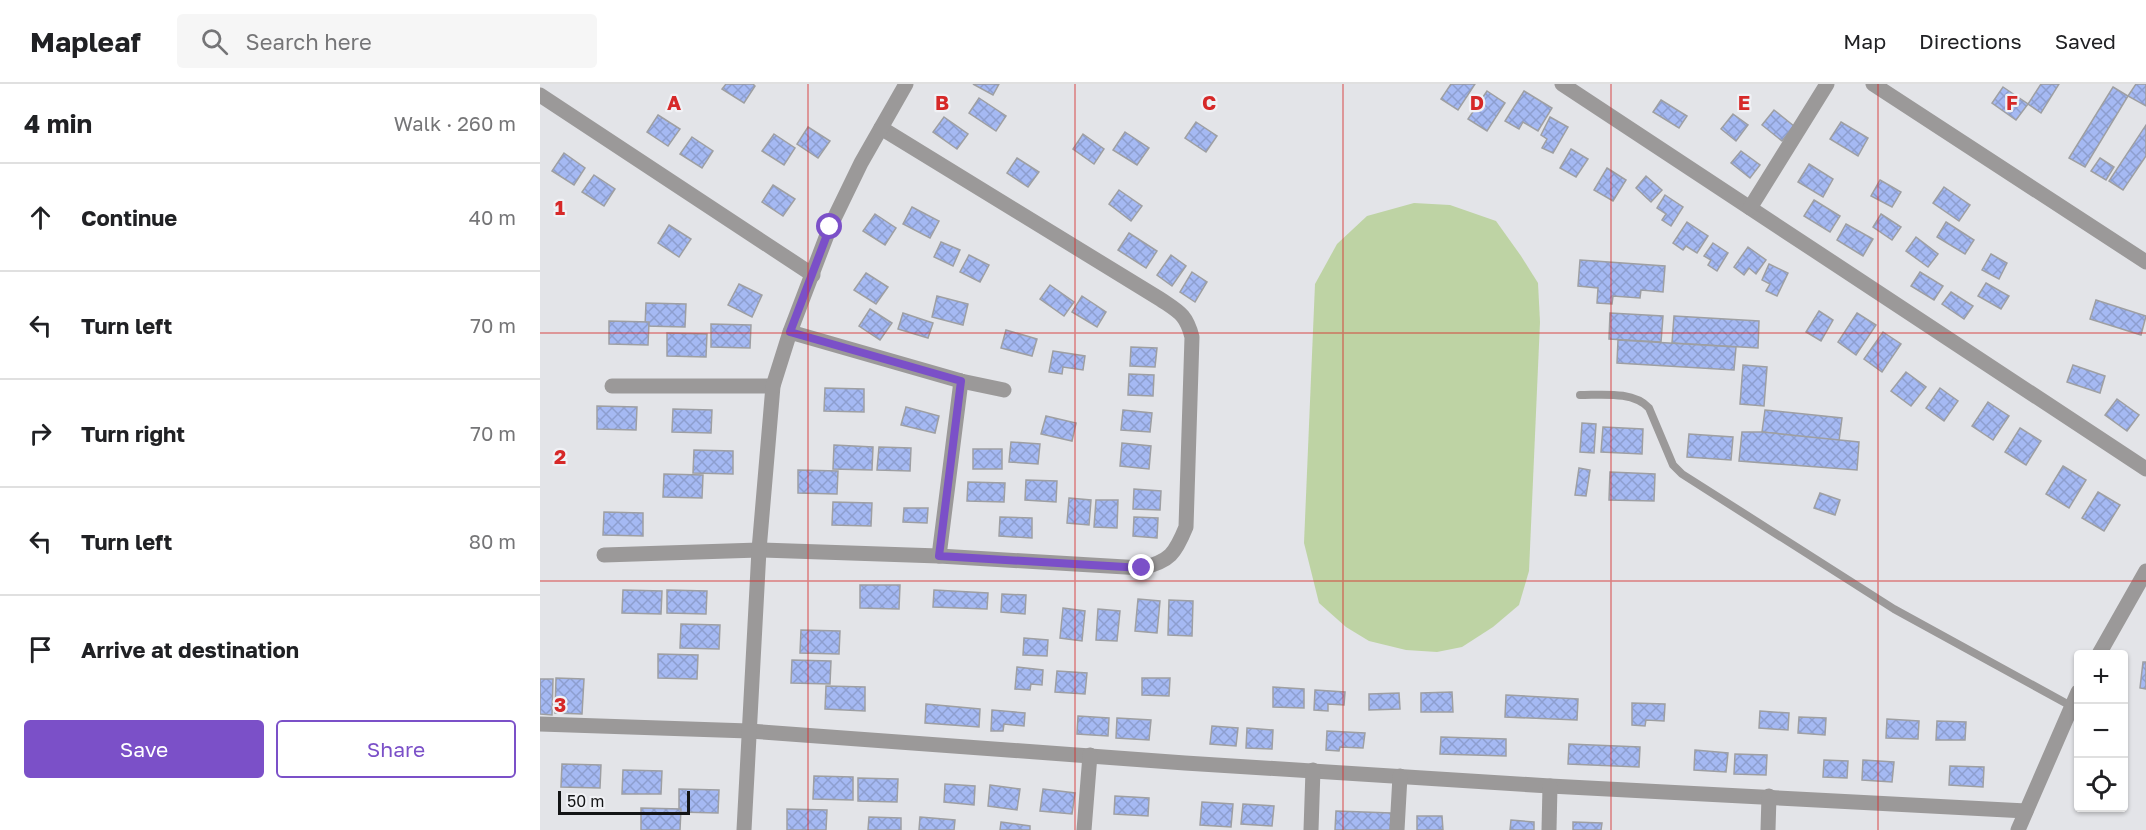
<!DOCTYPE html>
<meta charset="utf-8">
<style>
body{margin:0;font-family:"Golos Text",sans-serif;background:#f6f6f6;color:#202124}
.controls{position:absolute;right:18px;bottom:18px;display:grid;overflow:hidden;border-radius:6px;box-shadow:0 2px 4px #0004}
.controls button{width:54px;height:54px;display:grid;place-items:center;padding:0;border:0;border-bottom:2px solid #e0e0e0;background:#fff;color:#202124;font:30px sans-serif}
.scale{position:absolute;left:18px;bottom:15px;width:132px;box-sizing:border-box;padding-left:6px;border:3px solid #131415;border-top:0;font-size:16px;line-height:21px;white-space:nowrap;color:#131415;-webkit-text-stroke:4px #f0f1f5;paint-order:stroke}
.stop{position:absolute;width:18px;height:18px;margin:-14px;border:4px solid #7b50c8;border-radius:50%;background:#fff}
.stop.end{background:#7b50c8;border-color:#fff;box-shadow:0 2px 6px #0008}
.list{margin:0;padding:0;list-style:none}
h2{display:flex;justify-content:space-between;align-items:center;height:78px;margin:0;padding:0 24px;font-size:26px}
h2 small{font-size:20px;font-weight:400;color:#757577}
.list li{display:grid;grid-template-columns:39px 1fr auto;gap:18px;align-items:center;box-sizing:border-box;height:108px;padding:0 24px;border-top:2px solid #e0e0e0}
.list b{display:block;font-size:22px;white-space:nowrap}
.list em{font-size:20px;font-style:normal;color:#757577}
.actions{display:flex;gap:12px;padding:18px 24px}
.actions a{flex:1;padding:14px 0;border:2px solid #7b50c8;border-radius:6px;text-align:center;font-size:21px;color:#7b50c8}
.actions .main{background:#7b50c8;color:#fff}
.icon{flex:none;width:33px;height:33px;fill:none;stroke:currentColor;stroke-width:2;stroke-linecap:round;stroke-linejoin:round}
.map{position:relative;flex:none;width:1606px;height:746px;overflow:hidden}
header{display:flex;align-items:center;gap:36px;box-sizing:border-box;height:84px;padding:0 30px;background:#fff;border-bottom:2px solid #e0e0e0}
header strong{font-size:28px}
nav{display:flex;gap:33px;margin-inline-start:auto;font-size:21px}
.search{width:420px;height:54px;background:#f6f6f6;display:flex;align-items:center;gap:15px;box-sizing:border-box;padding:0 21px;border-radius:6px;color:#757577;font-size:22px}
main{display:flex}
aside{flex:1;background:#fff}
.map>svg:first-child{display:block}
.garden{fill:#bed3a4}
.building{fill:url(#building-cross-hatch);stroke:#9e9fa2;stroke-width:1.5}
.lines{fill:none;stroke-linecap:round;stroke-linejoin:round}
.service{stroke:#9b9999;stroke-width:8}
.minor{stroke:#9b9999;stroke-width:15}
.route{stroke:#7b50c8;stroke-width:8}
.grid{fill:none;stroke:#d62828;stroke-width:1.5;stroke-opacity:0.55}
.grid-label{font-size:20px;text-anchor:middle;font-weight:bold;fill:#d62828;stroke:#f0f1f5;stroke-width:4.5;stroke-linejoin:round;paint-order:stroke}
</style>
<header>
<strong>Mapleaf</strong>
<div class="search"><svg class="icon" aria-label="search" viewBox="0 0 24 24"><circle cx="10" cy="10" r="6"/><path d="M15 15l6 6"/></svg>Search here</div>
<nav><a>Map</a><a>Directions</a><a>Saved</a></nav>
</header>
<main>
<aside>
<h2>4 min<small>Walk · 260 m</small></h2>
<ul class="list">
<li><svg class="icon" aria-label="ahead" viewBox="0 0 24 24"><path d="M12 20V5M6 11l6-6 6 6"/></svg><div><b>Continue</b></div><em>40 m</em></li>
<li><svg class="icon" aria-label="left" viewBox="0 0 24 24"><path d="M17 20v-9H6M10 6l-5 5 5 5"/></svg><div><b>Turn left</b></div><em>70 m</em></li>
<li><svg class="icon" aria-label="right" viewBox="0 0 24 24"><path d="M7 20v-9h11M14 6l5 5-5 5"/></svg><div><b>Turn right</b></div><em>70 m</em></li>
<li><svg class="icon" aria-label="left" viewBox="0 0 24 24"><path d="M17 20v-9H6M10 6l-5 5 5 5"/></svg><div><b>Turn left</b></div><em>80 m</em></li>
<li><svg class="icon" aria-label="arrive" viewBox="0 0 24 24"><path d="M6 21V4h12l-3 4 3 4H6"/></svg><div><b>Arrive at destination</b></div></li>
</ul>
<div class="actions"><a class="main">Save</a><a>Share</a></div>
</aside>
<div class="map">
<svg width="1606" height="746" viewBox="0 0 1606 746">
<defs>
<pattern id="building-cross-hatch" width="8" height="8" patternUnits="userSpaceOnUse" patternTransform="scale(1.5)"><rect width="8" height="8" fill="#a5b9f3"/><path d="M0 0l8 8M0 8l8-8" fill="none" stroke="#8d9ecf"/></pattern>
</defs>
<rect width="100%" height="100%" fill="#e3e4e8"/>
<!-- garden -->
<path class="garden" d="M874,119l36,2 46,16 25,35 17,27 2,39 -11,249 -10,34 -26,22 -31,20 -25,5 -31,-2 -37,-9 -23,-14 -27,-24 -15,-60 11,-259 22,-40 30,-28z"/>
<!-- building -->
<g class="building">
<path d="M186,0h27l2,2 -11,17 -22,-14z"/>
<path d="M433,0h26l-6,11z"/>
<path d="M911,0h24l-17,26 -17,-11z"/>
<path d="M1501,0h18l-18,29 -13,-9z"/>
<path d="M1596,0h10v22l-18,-10z"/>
<path d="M1463,3l25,17 -12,16 -24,-17z"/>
<path d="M1573,3l15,9 -43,71 -16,-9z"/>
<path d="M947,7l18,12 -18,28 -19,-12z"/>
<path d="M984,7l28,17 -14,23 -15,-9 -4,7 -14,-8z"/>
<path d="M439,14l27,18 -10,15 -27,-18z"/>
<path d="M1121,16l26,16 -8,12 -26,-16z"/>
<path d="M1234,26l20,16 -12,15 -20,-16z"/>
<path d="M1193,30l15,11 -12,16 -15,-12z"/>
<path d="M118,31l22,14 -12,17 -21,-14z"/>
<path d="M404,33l24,17 -11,15 -24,-17z"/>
<path d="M1010,33l18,10 -15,26 -11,-5 5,-9 -6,-4z"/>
<path d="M656,38l21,14 -11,16 -21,-14z"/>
<path d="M1301,38l27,16 -10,18 -28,-17z"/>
<path d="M1606,41v31l-23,34 -14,-9z"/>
<path d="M268,43l22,14 -12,17 -21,-14z"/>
<path d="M585,48l24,16 -12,17 -24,-15z"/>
<path d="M234,50l21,14 -11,17 -22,-14z"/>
<path d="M543,50l21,15 -10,15 -21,-15z"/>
<path d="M152,53l21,14 -11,17 -22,-14z"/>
<path d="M1031,65l17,10 -12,18 -16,-9z"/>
<path d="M1201,67l19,14 -10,13 -19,-15z"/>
<path d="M24,69l21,15 -11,17 -22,-14z"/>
<path d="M477,74l22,14 -11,15 -21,-14z"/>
<path d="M1560,74l14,9 -8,13 -15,-9z"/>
<path d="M1269,80l24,15 -10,18 -25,-15z"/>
<path d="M1067,84l19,12 -13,21 -19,-11z"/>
<path d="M54,91l21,14 -11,17 -22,-14z"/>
<path d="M1106,92l16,14 -11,12 -15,-14z"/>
<path d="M1340,96l21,12 -9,15 -21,-11z"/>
<path d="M233,101l22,14 -12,17 -21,-14z"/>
<path d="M1404,103l26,18 -11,16 -26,-18z"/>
<path d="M579,106l23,16 -11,15 -22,-17z"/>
<path d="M1125,111l18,12 -12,19 -9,-6 4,-6 -9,-6z"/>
<path d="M1274,116l26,16 -10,16 -26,-16z"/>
<path d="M372,123l27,14 -9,17 -27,-14z"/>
<path d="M335,130l21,14 -11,17 -22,-14z"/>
<path d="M1341,130l20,13 -9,13 -19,-13z"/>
<path d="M1147,138l21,14 -11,17 -11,-7 -3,4 -10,-7z"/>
<path d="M1406,138l28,18 -9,14 -28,-17z"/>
<path d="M1306,140l27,15 -10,17 -26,-16z"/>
<path d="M129,141l22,14 -12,18 -21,-14z"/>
<path d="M589,149l28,18 -11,17 -28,-18z"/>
<path d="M1376,153l22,17 -10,13 -22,-16z"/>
<path d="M401,158l19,8 -7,16 -19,-9z"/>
<path d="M1173,159l15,10 -11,18 -9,-6 3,-5 -7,-4z"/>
<path d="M1208,163l18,13 -10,14 -7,-6 -5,7 -10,-8z"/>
<path d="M1451,170l16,9 -8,16 -17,-9z"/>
<path d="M429,171l20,10 -9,17 -20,-10z"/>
<path d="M631,171l15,11 -14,20 -15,-11z"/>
<path d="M1040,176l85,6 -2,26 -22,-2 -1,8 -27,-2 -1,8 -15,-1 1,-15 -20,-2z"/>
<path d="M1229,180l19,9 -11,23 -11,-5 4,-7 -8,-4z"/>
<path d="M652,188l15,10 -12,20 -15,-10z"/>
<path d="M1380,188l23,14 -9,14 -23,-14z"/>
<path d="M326,189l22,14 -12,17 -22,-14z"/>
<path d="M1446,199l23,13 -8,13 -23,-13z"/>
<path d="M199,200l23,11 -10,22 -24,-12z"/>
<path d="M510,201l24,17 -10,14 -24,-17z"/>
<path d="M1411,208l22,14 -9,13 -22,-15z"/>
<path d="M397,212l31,8 -5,21 -31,-8z"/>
<path d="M542,212l24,16 -9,15 -25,-15z"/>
<path d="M1556,216l50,16 -5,19 -51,-16z"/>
<path d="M106,219l40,1 -1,23 -40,-1z"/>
<path d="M330,225l22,14 -12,17 -21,-14z"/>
<path d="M1279,227l14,9 -12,21 -15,-9z"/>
<path d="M363,229l30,10 -5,15 -30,-9z"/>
<path d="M1070,229l53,3 -2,26 -52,-3z"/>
<path d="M1317,229l19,12 -20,30 -18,-13z"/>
<path d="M1134,232l85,5 -1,27 -86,-5z"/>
<path d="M69,237l40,1 -1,23 -39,-1z"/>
<path d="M171,240l40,1 -1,23 -39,-1z"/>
<path d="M466,246l31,9 -5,17 -31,-8z"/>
<path d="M1343,248l18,12 -19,28 -18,-13z"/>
<path d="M127,249l40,1 -1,23 -39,-1z"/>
<path d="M1078,256l118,7 -2,23 -117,-7z"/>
<path d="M591,263l26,1 -2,19 -25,-1z"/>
<path d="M513,267l32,5 -2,14 -20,-3 -1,7 -13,-2z"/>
<path d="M1203,281l24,2 -3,39 -24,-2z"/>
<path d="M1533,281l32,11 -5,17 -33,-11z"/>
<path d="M1366,288l20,15 -15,19 -20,-15z"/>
<path d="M589,290l25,1 -1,21 -25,-1z"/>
<path d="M285,304l39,1v23l-40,-1z"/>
<path d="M1400,304l18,13 -14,20 -18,-13z"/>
<path d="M1577,315l22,16 -12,16 -22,-16z"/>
<path d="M1448,318l21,14 -16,24 -21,-14z"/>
<path d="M57,322l40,1 -1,23 -39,-1z"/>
<path d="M366,323l33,9 -4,17 -34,-8z"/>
<path d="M133,325l39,1 -1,23 -39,-1z"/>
<path d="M583,326l29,3 -2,19 -29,-2z"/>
<path d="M1225,326l77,8 -3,23 -77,-9z"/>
<path d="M506,332l30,7 -4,18 -31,-7z"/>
<path d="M1042,339l14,1 -2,29 -14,-1z"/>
<path d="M1063,343l40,2 -1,25 -41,-2z"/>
<path d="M1480,344l21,13 -15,24 -21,-13z"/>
<path d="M1202,348h20l97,10 -2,28 -118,-9z"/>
<path d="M1149,350l44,3 -2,23 -44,-3z"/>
<path d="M471,358l29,2 -2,20 -29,-2z"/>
<path d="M582,359l29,3 -2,23 -29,-3z"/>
<path d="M294,361l39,2 -1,23 -39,-1z"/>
<path d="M339,363l32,1 -1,23 -33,-1z"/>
<rect x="433" y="365" width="29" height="20"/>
<path d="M154,366l39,1v23l-40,-1z"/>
<path d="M1523,382l23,14 -17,28 -23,-14z"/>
<path d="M1039,384l11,2 -4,26 -11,-1z"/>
<path d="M258,386l40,1 -1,23 -39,-1z"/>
<path d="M1070,388l45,2 -1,27 -45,-1z"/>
<path d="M124,390l39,1 -1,23 -39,-1z"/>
<path d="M486,396l31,1 -1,21 -31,-2z"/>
<path d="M428,398l37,1 -1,19 -37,-1z"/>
<path d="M594,405l27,2 -1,19 -27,-1z"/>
<path d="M1558,408l22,13 -16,26 -22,-13z"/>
<path d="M1280,409l20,7 -5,15 -21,-7z"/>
<path d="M529,414l22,2 -2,25 -22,-2z"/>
<path d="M556,416h22l-1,28 -23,-1z"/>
<path d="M293,418l39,1 -1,23 -39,-1z"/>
<path d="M364,424h24l-1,15 -24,-1z"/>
<path d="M64,428l39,1v23l-40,-1z"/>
<path d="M460,433l32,1v20l-33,-2z"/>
<path d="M594,433l24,1 -1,20 -24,-2z"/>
<path d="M320,501h40l-1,24 -39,-1z"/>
<path d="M83,506l39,1 -1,23 -39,-1z"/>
<path d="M127,506l40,1 -1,23 -39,-1z"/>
<path d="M394,506l54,3 -1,16 -54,-2z"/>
<path d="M462,510l24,1 -1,19 -24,-2z"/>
<path d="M598,515l22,2 -3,32 -22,-2z"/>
<path d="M629,516l24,1 -1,35 -24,-1z"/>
<path d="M523,524l22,3 -3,30 -22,-3z"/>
<path d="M558,525l22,2 -3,30 -21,-1z"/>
<path d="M141,540l39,1 -1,24 -39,-1z"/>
<path d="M261,546l39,1 -1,23 -39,-1z"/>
<path d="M484,554l24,2 -1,16 -24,-1z"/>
<path d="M118,570l40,1 -1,24 -39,-1z"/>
<path d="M252,576l39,1 -1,23 -39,-1z"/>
<path d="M1603,578h3v27l-6,-1z"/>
<path d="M477,583l26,3 -1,15 -11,-1 -1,6 -15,-1z"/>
<path d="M517,587l30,2 -2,21 -30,-2z"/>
<path d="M16,594l28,1 -2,35 -27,-1z"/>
<path d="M602,594h28l-1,18 -27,-1z"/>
<path d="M0,595h13l-1,36 -12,-1z"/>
<path d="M286,602l39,1v24l-40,-2z"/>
<path d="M733,603l31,2v19l-31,-1z"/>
<path d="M775,606l30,2 -1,13 -16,-1v7l-14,-1z"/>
<path d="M912,608l1,20h-32v-19z"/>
<path d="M859,609l1,16 -31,1v-16z"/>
<path d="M966,611l72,4 -1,21 -72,-3z"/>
<path d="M1092,619l33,1 -1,17 -18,-1 -1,6 -13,-1z"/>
<path d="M386,620l54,5 -1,18 -54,-4z"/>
<path d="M452,626l33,3 -1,13 -20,-2 -1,7h-12z"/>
<path d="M1220,627l29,2 -1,17 -29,-2z"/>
<path d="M538,632l31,2 -1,18 -31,-2z"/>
<path d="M1259,633l27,1 -1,17 -27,-2z"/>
<path d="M577,634l34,2 -2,20 -33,-2z"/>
<path d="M1347,635l32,2 -1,18 -32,-1z"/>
<path d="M1397,637l29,1 -1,18h-29z"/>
<path d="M672,642l26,2 -2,18 -26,-2z"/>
<path d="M707,644l26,2 -1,19 -26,-1z"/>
<path d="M787,647l38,2 -2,15 -23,-1 -1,4 -13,-1z"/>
<path d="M901,653l65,2v17l-66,-2z"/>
<path d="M1029,660l71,3 -1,20 -71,-3z"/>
<path d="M1155,666l33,3 -2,19 -32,-2z"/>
<path d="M1195,670l32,1 -1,20 -32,-1z"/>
<path d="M1284,676l24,1 -1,17 -24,-1z"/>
<path d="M1323,676l31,2 -2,20 -30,-2z"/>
<path d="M22,680l39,1 -1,23 -39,-1z"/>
<path d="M1410,682l34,1 -1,20 -34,-2z"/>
<path d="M83,686l39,1 -1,23h-39z"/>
<path d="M274,692l39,1v23l-40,-1z"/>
<path d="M318,694l40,1 -1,23 -39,-1z"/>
<path d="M405,700l30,2 -1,19 -30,-3z"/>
<path d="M450,701l30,4 -3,21 -29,-4z"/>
<path d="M139,705l40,1 -1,23 -39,-1z"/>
<path d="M503,705l32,4 -3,21 -32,-3z"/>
<path d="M575,712l34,2 -1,18 -34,-2z"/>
<path d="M662,718l31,2 -2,23 -31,-2z"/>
<path d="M703,720l31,2 -2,20 -31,-2z"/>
<path d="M101,724l40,1 -1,21h-39z"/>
<path d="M247,725l40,1 -1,20h-39z"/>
<path d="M796,727l55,2 -1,17h-55z"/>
<path d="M877,732h25l1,14h-26z"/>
<path d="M329,733l32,1v12h-33z"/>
<path d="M380,733l35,3 -1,10h-35z"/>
<path d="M971,736l23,2v8h-24z"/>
<path d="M461,738l29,4v4h-30z"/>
<path d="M1033,738l29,1 -1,7h-28z"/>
</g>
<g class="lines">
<!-- service -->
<path class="service" d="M1040,311c23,0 53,-4 69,13l24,57 9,9 212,135 177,97"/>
<!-- minor -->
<g class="minor">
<path d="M1022,0l584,385"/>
<path d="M1333,0l273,178"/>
<path d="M0,11l273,180"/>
<path d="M1210,124l77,-124"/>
<path d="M250,248l171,49 43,9"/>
<path d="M72,302h161"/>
<path d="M64,471l155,-5 180,6 203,12c28,-7 33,-14 44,-41l6,-190c-6,-23 -13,-25 -32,-38l-279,-171"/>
<path d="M399,472l22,-175"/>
<path d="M1559,570l47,-83"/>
<path d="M0,640l209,7 436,32 365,23 476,25"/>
<path d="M204,746l15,-280 14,-164 17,-54 40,-105 31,-64 45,-79"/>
<path d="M544,746l6,-75"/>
<path d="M771,746l2,-60"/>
<path d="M857,746l3,-54"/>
<path d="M1009,746l1,-44"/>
<path d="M1228,746l1,-34"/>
<path d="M1478,746l60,-138"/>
</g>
</g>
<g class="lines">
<!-- route -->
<path class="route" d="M290,143l-40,105 171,49 -22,175 203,12"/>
</g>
<!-- grid -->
<path class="grid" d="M268,0v746M535,0v746M803,0v746M1071,0v746M1338,0v746M0,249h1606M0,497h1606"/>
<g class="grid-label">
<text x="134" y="26">A</text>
<text x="402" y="26">B</text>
<text x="669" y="26">C</text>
<text x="937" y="26">D</text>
<text x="1204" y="26">E</text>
<text x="1472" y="26">F</text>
<text x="20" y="131">1</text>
<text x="20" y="380">2</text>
<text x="20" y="628">3</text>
</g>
</svg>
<div class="controls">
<button>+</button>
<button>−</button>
<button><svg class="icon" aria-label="locate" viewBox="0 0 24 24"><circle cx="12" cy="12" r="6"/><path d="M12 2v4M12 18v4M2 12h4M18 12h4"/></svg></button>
</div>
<div class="scale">50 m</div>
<div class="stop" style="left:290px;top:143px"></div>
<div class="stop end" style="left:602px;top:484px"></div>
</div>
</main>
